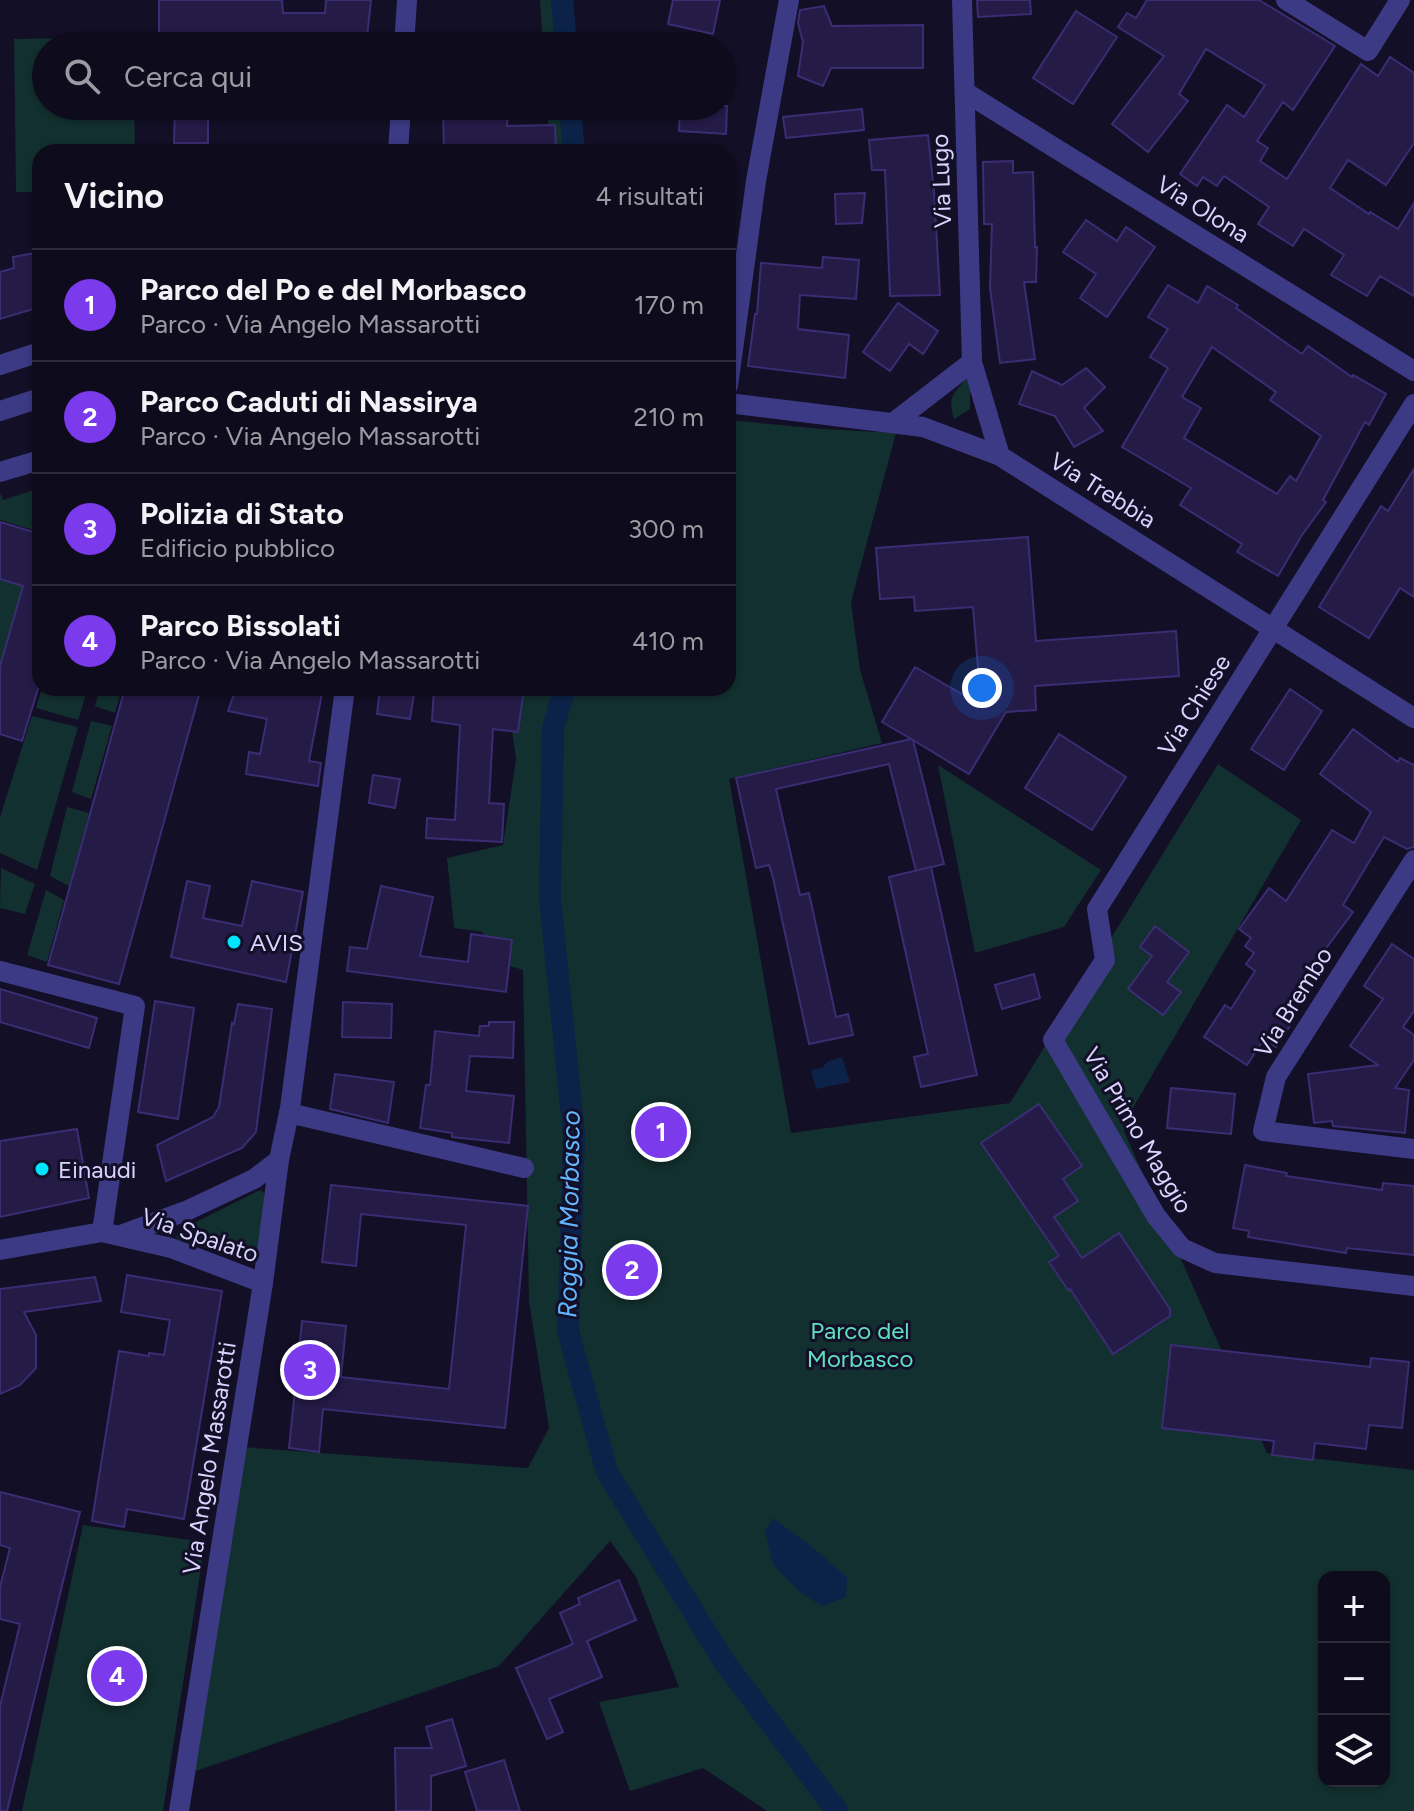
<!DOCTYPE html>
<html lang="it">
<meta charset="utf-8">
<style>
body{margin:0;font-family:Figtree,sans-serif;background:#171425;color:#f1f3f6}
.controls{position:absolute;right:24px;bottom:24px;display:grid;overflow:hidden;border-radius:16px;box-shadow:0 2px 6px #0004}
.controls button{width:72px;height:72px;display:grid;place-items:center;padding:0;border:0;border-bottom:2px solid #2e2b3b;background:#0e0b1c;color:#f1f3f6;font:40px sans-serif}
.you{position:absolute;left:982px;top:688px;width:28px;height:28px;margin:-20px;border:6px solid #fff;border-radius:50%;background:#1a73e8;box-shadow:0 0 0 12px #1a73e833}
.badge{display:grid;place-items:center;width:52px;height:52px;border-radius:50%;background:#7c3aed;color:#fff;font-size:26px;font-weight:700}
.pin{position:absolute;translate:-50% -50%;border:4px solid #fff;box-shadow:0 2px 8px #0006}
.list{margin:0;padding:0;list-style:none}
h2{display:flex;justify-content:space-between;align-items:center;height:104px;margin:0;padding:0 32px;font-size:34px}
h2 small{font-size:26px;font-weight:400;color:#9b9ba3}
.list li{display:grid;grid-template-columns:52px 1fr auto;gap:24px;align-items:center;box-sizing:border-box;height:112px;padding:0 32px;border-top:2px solid #2e2b3b}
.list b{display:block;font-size:30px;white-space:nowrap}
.list p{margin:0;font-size:26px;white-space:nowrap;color:#9b9ba3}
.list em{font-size:26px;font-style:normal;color:#9b9ba3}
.icon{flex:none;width:44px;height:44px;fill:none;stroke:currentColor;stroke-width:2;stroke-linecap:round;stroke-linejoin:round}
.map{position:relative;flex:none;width:1414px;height:1811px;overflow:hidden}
.search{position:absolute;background:#0e0b1c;box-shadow:0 2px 6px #0004;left:32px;top:32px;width:704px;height:88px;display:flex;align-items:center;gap:20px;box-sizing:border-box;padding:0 28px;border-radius:44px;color:#9b9ba3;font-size:30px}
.panel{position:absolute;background:#0e0b1c;box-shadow:0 2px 6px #0004;left:32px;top:144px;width:704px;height:552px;border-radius:24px}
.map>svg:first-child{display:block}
.green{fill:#12302f;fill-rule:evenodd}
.water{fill:#0c2248}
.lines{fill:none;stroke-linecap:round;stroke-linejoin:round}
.canal{stroke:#0c2248;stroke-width:22}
.building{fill:#241b47;stroke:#3b2d73;stroke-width:2;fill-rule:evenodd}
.minor{stroke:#3d3a85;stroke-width:20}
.poi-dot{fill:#00e5ff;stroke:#130f26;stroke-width:3}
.labels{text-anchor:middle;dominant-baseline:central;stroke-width:6;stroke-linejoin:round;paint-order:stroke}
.street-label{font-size:24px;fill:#d9d4ff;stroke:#130f26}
.poi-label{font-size:24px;fill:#d9d4ff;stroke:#130f26;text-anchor:start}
.park-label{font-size:24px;fill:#5fe0c0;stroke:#130f26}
.water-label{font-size:26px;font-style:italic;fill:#62b6ff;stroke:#130f26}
</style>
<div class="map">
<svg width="1414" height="1811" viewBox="0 0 1414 1811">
<rect width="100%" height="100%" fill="#130f26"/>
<!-- green -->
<g class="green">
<path d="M540,0h33l3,46h-33z"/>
<path d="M133,37v9h-87v60h88l1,46h-95v40h-24l-2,-153z"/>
<path d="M547,106h32l3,46h-32z"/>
<path d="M966,379l4,9v21l-16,10c-6,-21 -2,-24 12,-40z"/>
<path d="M728,420l94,9 74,4 -45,169 9,68 22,73 -153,36 62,354 219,-30 208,-339 83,56 -175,300 -2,11 143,322 147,17v341h-647l-64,-43 -73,23 -31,-89 80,-15 -43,-110 -26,-36 -111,125 -309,107 52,-326 286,21 21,-40 -20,-127 -6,-331 -37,-12 -3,-26 -29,-4 -7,-70 56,-13 13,-86 -5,-35 16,-36h201zM1324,1577h60v204h-60z"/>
<path d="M40,488v44l-40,-12v-27l3,7z"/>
<path d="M0,579l23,7 -23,80z"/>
<path d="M42,688h46l-10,32 -42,-12z"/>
<path d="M100,688h22l-7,25 -20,-7z"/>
<path d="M32,716l46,11 -41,143 -37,-17v-36z"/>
<path d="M91,721l21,5 -21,73 -19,-7z"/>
<path d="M938,765l163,105 -37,57 -89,26z"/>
<path d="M67,807l22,6 -20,73 -19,-10z"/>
<path d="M1,868l34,16 -10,30 -25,-6z"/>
<path d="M46,890l18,10 -17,62 -20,-7z"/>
<path d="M258,1191h5l2,6 -8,56 -4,4h-9l-65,-16 -3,-4 1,-4 9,-6z"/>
<path d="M83,1525l122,17 -42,269h-141z"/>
</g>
<!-- water -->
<g class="water">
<path d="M842,1057l8,25 -34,7 -5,-19 11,-2 5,-6z"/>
<path d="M773,1518l38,28 36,31 -1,20 -24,9 -22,-14 -27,-27 -8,-34z"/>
</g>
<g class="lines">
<!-- canal -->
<g class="canal">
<path d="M562,0l4,46"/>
<path d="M570,106l4,46"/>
<path d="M565,688l-12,40 -3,171 24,236 -6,196 39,141 118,191 112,148"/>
</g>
</g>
<!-- building -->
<g class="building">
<path d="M159,0h123l1,13h42l1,-13h45l-5,46h-207z"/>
<path d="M673,0h47l-7,34 -45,-10z"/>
<path d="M977,0h53l1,14 -53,3z"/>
<path d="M1147,0h112l76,46 -42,64 -10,-8 -26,39 11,7 -8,13 27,18 74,-115 17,12 12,-19 24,16v70l-28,42 -38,-25 -18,28 39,26 1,-2 28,17 16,-26v93l-34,-20 -13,20 -36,-21 13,-20 -40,-26 -11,17 -35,-22 11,-17 -45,-31 -7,10 -14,-9 -6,9 -17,-12 47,-69 17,12 21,-32 -59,-36 -27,45 9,7 -40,51 -36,-28 52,-68 -46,-29 9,-14 9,5z"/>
<path d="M824,6l8,20 91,-1v43h-92l-8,18 -25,-10 5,-34 -5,-19 2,-13z"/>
<path d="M1076,11l41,26 -44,67 -40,-26z"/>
<path d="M175,106h33v37h-34z"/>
<path d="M443,106h65l-1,20 48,-1 1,27h-112z"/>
<path d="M680,106h47l-1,28 -47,-3z"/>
<path d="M862,109l2,21 -78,8 -3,-21z"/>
<path d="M928,135l6,56 6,104 -50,1 -5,-126h-13l-3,-30z"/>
<path d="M1013,161v12l20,-1 2,75h2l-1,35h-12l11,77 -35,4 -10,-75 2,-64h-8l-1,-62z"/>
<path d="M865,193l-3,30 -26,1 -1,-30z"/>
<path d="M1086,220l31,21 9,-14 29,20 -48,70 -27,-19 16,-24 -33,-22z"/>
<path d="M40,252v55l-40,12v-47l14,-4 -1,-11z"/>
<path d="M823,257l36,3 -3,39 -56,-4 -2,34 51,6 -4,43 -97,-12 7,-52h2l4,-51 61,5z"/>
<path d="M1168,285l30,18 9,-17 31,19 -2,3 66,46 6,-8 44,31 1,-2 33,19 -17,31 -4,-3 -42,78 3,2 -24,33 -24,41 -41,-24 5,-8 -62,-39 11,-17 -69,-41 46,-79 -18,-11 18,-28 -20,-12zM1212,347l64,45 -6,8 51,36 -25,45 -6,-5 -13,18 -93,-56 17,-30 -19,-11z"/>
<path d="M898,303l40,28 -15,23 -14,-10 -19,27 -27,-19z"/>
<path d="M1086,368l19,19 -21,21 19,23 -29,16 -19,-31 -36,-12 13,-33 30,14z"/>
<path d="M1414,469v128l-14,-9 -31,50 -50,-31 62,-101 7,5z"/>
<path d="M0,522l40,12v148l-18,59 -22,-7v-68l23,-80 -23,-7z"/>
<path d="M1028,537l8,104 140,-10 3,45 -144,10 1,24 -30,2 -37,62 -56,-34 31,124 -28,7 -27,-107 -113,25 24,106 9,-2 27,124 12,-3 5,21 -44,9 -36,-166 -4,-13 -13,3 -20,-90 175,-39 -29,-17 33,-55 66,38 -8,-98 -58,4 -1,-14 -34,2 -4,-51z"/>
<path d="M125,688h76l-82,296 -71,-19z"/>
<path d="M236,688h87l-14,73 12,2 -3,23 -72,-12 3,-22 11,2 7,-35 -39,-8z"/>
<path d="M380,688h35l-5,31 -33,-5z"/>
<path d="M434,688h37l31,4v-4h22l-6,44 -25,-3 -4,74 15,1 -2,38 -76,-4 1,-20 28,2 5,-95 -28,-4z"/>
<path d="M1290,689l32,22 -38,59 -33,-21z"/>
<path d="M1353,729l45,33 2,-4 14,7v82l-7,2 -23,-12 -41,68 10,7 -37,50 3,2 -35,49 10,7 -18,27 -12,-8 -17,26 -43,-28 21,-32 6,4 24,-38 -9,-7 8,-11 -9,-7 6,-8 -12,-9 30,-41 17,13 46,-71 22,13 17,-31 -51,-38z"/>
<path d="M1059,734l67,43 -34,53 -67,-42z"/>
<path d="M373,775l27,4 -5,29 -26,-5z"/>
<path d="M931,867l46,208 -56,12 -7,-30 14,-3 -39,-177z"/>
<path d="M187,881l23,5 -7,32 39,8 10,-45 51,11 -17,90 -115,-25z"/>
<path d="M381,886l52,11 -13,59 48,6 3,-28 41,6 -6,52 -159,-21 3,-24 17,2z"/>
<path d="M1155,926l34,26 -22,30 14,10 -18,23 -35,-26 24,-33 -12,-9z"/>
<path d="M1392,944l22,15v52l-11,16 11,8v25l-19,28 14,2 -4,43 -72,-7 -1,-5 -18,2 -6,-49 70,-9 -28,-19 33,-47 -19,-13z"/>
<path d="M1034,974l6,24 -38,11 -7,-24z"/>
<path d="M0,989l97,29 -8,30 -89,-26z"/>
<path d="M155,1001l39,7 -16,111 -40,-7z"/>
<path d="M343,1002l49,2 -1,34 -49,-1z"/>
<path d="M238,1004l34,5 -16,123 -14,16 -76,33 -9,-36 56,-28 6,-10 13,-84 2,1z"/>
<path d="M489,1022h25l-1,36 -43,-2 -4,35 48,5 -5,47 -57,-6v-4l-32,-5 6,-43h4l5,-54 44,5 1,-10h9z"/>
<path d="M335,1074l59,8 -6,41 -58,-14z"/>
<path d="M1171,1088l64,6 -4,40 -64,-6z"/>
<path d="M1039,1104l43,62 -19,13 15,22 -24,16 28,41 37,-25 51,76v7l-57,38 -43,-65 -2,1 -19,-28 10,-6 -78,-113z"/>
<path d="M77,1129l12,69 -89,19v-76z"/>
<path d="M1245,1165l42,8 -1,3 96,14 1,-7 31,3v69l-67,-7 -1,5 -98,-16 1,-6 -16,-3z"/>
<path d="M331,1185l197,21 -23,222 -182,-19 -4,43 -30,-4 13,-127 44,5 -5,51 108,12 17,-164 -105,-11 -5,52 -34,-4z"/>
<path d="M127,1275l95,16 -38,228 -57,-10 -3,18 -32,-6 27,-170 30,5v-3l15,2 6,-35 -49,-8z"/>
<path d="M95,1277l6,24 -77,11 12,23v33l-16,17 -20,9v-105z"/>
<path d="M1171,1345l199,22 1,-9 38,4 -7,66 -33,-3 -3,24 -51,-6 -2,17 -41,-5 2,-14 -112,-13z"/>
<path d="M0,1492l80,20 -73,299h-7v-105l20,-82 -20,-5v-32l10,-39 -10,-3z"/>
<path d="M619,1580l17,40 -49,21 15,36 -53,22 14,33 -16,7 -31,-71 57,-24 -13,-31 20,-9 -2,-6z"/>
<path d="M452,1719l14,47 -35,10v35h-35l-1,-63h37l-6,-21z"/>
<path d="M504,1760l16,51h-43l-12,-39z"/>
</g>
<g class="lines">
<!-- minor -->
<g class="minor">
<path d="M1286,0l82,51 32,-51"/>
<path d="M404,46l3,-46"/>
<path d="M965,92l449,279"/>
<path d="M398,152l3,-46"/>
<path d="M972,362l28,94"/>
<path d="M0,365l40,-13"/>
<path d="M728,386l28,-205 33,-181"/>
<path d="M728,403l195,24 77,29 414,262"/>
<path d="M1414,404l-317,505 8,51 -52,80 103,176 26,32 33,15 199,23"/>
<path d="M0,411l40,-13"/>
<path d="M893,423l79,-61 -10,-362"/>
<path d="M0,472l40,-12"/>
<path d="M1414,860l-138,217 -13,54 151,18"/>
<path d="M0,971l135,35 -33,226"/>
<path d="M289,1113l235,55"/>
<path d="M121,1235l65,-24 68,-32 25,-19"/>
<path d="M0,1250l102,-18 69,16 92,35"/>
<path d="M179,1811l84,-528 16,-123 11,-52 55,-420"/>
</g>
</g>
<!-- markers -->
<g class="poi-dot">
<circle cx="234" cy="942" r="8"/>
<circle cx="42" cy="1169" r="8"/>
</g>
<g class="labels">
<!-- street labels -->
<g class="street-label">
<text transform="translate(941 181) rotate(-92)">Via Lugo</text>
<text transform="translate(1203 209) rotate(32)">Via Olona</text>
<text transform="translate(1103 490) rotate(32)">Via Trebbia</text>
<text transform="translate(1194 705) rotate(-58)">Via Chiese</text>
<text transform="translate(1293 1002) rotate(-58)">Via Brembo</text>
<text transform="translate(1138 1130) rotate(59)">Via Primo Maggio</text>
<text transform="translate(200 1235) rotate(19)">Via Spalato</text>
<text transform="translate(209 1458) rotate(-81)">Via Angelo Massarotti</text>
</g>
<!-- poi labels -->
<g class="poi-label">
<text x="250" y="942">AVIS</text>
<text x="58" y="1169">Einaudi</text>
</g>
<!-- park labels -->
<g class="park-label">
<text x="860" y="1330">Parco del<tspan x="860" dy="28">Morbasco</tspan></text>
</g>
<!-- water labels -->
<g class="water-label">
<text transform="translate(569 1214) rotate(-89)">Roggia Morbasco</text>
</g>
</g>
</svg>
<div class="controls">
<button>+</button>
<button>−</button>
<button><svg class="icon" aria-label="layers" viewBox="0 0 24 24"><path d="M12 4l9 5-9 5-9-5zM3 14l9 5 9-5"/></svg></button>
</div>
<div class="you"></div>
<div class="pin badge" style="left:661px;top:1132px">1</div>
<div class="pin badge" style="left:632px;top:1270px">2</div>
<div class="pin badge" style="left:310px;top:1370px">3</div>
<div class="pin badge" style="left:117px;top:1676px">4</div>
<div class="search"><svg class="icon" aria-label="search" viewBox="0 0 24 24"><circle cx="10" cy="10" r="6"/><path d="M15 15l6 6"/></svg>Cerca qui</div>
<section class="panel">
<h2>Vicino<small>4 risultati</small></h2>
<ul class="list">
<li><span class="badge">1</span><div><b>Parco del Po e del Morbasco</b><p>Parco · Via Angelo Massarotti</p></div><em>170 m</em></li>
<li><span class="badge">2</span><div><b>Parco Caduti di Nassirya</b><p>Parco · Via Angelo Massarotti</p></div><em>210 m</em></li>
<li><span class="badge">3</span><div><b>Polizia di Stato</b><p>Edificio pubblico</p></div><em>300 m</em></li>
<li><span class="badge">4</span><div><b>Parco Bissolati</b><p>Parco · Via Angelo Massarotti</p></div><em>410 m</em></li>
</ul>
</section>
</div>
